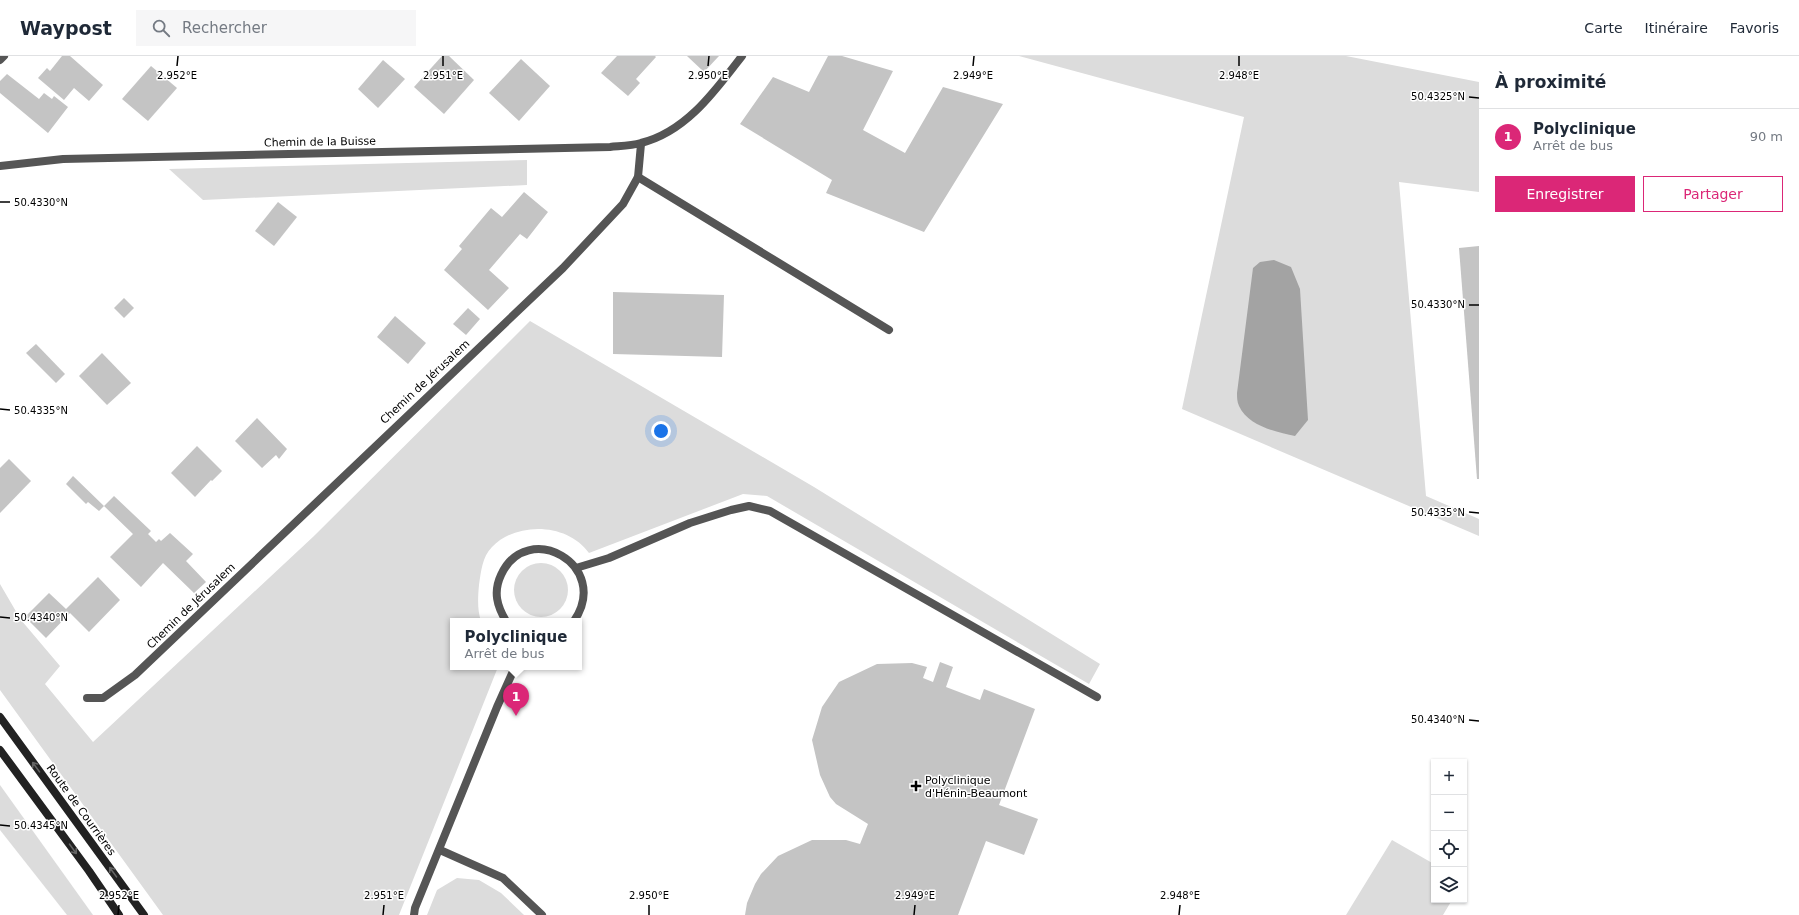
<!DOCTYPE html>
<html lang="fr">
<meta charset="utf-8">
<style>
body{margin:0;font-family:"DejaVu Sans",sans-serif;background:#f6f6f7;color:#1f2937}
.controls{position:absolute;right:12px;bottom:12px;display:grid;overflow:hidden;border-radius:0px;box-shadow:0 1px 3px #0004}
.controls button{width:36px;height:36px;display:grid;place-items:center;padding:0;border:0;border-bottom:1px solid #e0e1e3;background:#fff;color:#1f2937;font:20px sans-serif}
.you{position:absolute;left:661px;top:375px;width:14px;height:14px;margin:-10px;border:3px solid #fff;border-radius:50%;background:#1a73e8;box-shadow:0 0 0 6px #1a73e833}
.badge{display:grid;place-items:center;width:26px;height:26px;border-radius:50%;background:#db2777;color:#fff;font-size:13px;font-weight:700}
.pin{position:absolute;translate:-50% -33px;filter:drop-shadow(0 1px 2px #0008)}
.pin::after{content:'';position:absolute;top:21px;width:14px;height:12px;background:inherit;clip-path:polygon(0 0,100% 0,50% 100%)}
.popup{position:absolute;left:450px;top:562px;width:132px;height:52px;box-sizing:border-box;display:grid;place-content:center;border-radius:0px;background:#fff;filter:drop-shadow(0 1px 3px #0005);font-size:13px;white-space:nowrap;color:#747a83}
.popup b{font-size:15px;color:#1f2937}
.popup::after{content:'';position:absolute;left:50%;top:100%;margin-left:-8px;border:8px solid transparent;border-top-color:#fff}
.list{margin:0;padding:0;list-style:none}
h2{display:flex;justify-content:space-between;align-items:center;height:52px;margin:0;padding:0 16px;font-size:17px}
h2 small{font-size:13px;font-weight:400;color:#747a83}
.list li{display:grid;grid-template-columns:26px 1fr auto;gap:12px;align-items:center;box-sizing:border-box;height:56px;padding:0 16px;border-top:1px solid #e0e1e3}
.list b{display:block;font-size:15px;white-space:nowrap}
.list p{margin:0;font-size:13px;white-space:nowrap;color:#747a83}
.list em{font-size:13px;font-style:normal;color:#747a83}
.actions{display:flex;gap:8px;padding:12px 16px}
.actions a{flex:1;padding:9px 0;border:1px solid #db2777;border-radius:0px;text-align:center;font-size:14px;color:#db2777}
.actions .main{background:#db2777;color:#fff}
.icon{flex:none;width:22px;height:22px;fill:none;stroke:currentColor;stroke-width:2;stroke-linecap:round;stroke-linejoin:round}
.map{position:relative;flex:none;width:1479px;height:859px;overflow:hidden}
header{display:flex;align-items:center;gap:24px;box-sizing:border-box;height:56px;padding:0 20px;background:#fff;border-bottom:1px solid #e0e1e3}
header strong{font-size:19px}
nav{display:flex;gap:22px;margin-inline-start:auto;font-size:14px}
.search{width:280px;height:36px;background:#f6f6f7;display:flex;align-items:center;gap:10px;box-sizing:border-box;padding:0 14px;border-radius:0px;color:#747a83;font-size:15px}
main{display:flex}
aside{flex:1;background:#fff}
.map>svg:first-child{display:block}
.green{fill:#dcdcdc}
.water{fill:#a3a3a3}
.building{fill:#c4c4c4}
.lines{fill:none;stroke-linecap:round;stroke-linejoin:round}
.service{stroke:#555;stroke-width:8}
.minor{stroke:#555;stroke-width:8}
.secondary{stroke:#222;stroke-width:8}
.oneway{stroke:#646464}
.ticks{fill:none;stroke:#000;stroke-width:1.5}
.poi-dot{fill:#000;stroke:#fff;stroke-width:1.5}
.labels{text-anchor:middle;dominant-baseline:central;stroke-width:3;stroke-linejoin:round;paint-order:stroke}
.street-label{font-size:11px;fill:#000;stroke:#fff}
.poi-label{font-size:11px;fill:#000;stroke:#fff;text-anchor:start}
.ticks-label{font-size:10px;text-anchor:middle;fill:#000;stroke:#fff;stroke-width:3;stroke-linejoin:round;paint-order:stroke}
</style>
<header>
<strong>Waypost</strong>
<div class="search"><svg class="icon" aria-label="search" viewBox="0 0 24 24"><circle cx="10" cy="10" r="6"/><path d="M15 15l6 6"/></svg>Rechercher</div>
<nav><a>Carte</a><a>Itinéraire</a><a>Favoris</a></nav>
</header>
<main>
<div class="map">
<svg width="1479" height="859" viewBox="0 0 1479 859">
<rect width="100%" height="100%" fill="#fff"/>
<!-- green -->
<g class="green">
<path d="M1019,0h327l133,26v110l-80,-10 27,314 53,23v17l-297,-127 62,-292z"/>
<path d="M527,104v25l-324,15 -34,-31z"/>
<path d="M530,265l284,166 286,177 -11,20 -322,-188 -24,-2 -154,59c-21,-30 -72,-32 -97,-6 -10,10 -11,25 -13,38 -1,11 -2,25 2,36h-28v46h45l-99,248h-236l-163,-225v-106l21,36 39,46 -15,18 48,58 221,-206z"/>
<circle cx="541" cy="534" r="27"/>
<path d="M0,729l93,130h-26l-67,-85z"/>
<path d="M1392,784l42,24v36h18l-9,15h-97z"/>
<path d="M457,822l22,2 22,13 23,22h-97l10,-25z"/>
</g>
<!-- water -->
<path class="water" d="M1274,204l17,7 9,22 8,131 -13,16c-19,-4 -47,-10 -56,-30 -2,-4 -2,-9 -2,-13l16,-125 7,-6z"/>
<!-- building -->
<g class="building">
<path d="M62,0h8l33,29 -14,16 -15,-13 -10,12 -26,-22 9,-10 3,3z"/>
<path d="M442,0h7l25,24 -30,34 -30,-27z"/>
<path d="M617,0h38l1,1 -20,22 4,4 -12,13 -27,-23z"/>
<path d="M687,0h32l-15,16z"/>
<path d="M828,0h14l51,15 -30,59 42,23 38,-66 60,17 -79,128 -98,-39 6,-13 -92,-56 33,-47 36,15z"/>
<path d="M521,3l29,27 -31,35 -30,-28z"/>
<path d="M383,4l22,19 -27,29 -20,-19z"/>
<path d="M151,10l26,22 -29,33 -26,-22z"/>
<path d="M7,18l32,25 5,-6 8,6 2,-3 14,11 -20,26 -48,-40v-12z"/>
<path d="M524,136l24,20 -21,27 -7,-5 -31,36 20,18 -21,22 -44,-40 18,-21 -3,-3 32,-38 11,9z"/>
<path d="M278,146l19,15 -23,29 -19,-15z"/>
<path d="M1479,190v233h-2l-18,-231z"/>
<path d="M613,236l111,3 -2,62 -109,-3z"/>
<path d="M124,242l10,10 -10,10 -10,-10z"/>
<path d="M468,252l12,11 -14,16 -13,-11z"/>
<path d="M395,260l31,27 -18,21 -31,-27z"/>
<path d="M36,288l29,30 -9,9 -30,-30z"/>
<path d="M102,297l29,30 -24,22 -28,-29z"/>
<path d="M257,362l30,31 -8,10 -3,-4 -14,13 -27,-27z"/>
<path d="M197,390l25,25 -10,10 -1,-1 -16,17 -24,-24z"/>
<path d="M9,403l22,22 -31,32v-45z"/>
<path d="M73,420l31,30 -5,5 -11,-9 -2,2 -20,-20z"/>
<path d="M114,440l37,35 -3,3 8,8 3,-3 2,2 9,-8 23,21 -7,7 20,21 -12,11 -31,-30 -22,24 -31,-30 23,-23 -29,-28z"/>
<path d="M98,521l22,23 -31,32 -19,-19 -24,25 -21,-21 24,-24 17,16z"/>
<path d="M940,606l13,5 -7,20 34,13 4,-11 51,20 -36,96 39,14 -14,36 -38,-14 -28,74h-213l2,-12 8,-19 6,-10 17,-18 34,-16h34l14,4 8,-20 -32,-20 -6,-7 -10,-22 -8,-35 10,-33 17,-25 38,-18 35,-1 15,4 -4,11 10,4z"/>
</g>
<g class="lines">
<!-- service -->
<g class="service">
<path d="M638,121l251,153"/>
<path d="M576,512l33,-10 81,-35 41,-13 18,-4 21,5 327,186"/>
<path d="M506,565c-9,-15 -13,-29 -5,-46 26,-57 111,-10 73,46"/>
<path d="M440,794l63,28 39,37"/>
<path d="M414,859l1,-7 82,-201 18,-40"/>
</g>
<!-- minor -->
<g class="minor">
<path d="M0,4l4,-4"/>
<path d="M0,110l63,-7 547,-12c10,-1 21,-1 31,-4 45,-11 74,-52 101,-87"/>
<path d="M87,642h16l32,-23 428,-407 60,-64 15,-27 3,-33"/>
</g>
<!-- secondary -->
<g class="secondary">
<path d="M0,661l144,198"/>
<path d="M0,694l89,121 30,44"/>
</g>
</g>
<!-- one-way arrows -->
<defs><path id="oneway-shaft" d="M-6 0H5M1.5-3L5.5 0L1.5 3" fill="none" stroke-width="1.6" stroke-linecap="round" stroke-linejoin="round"/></defs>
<g class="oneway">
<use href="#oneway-shaft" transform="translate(36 711) rotate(-126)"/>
<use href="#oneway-shaft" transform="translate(73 793) rotate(54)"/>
<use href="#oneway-shaft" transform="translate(113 816) rotate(-126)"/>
</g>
<!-- ticks -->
<path class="ticks" d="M177,10l1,-10M443,10v-10M708,10l1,-10M973,10l1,-10M1239,10v-10M1469,41l10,1M0,146h10M1469,249h10M0,353l10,1M1469,456l10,1M0,561l10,1M1469,664l10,1M0,769l10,1M118,859l1,-10M383,859l1,-10M649,859v-10M914,859l1,-10M1179,859l1,-10"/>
<!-- markers -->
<path class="poi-dot" d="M914 724h4v4h4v4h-4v4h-4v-4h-4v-4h4z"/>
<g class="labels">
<!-- street labels -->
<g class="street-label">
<text transform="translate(320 86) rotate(-1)">Chemin de la Buisse</text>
<text transform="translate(425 326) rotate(-43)">Chemin de Jérusalem</text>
<text transform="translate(191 550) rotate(-44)">Chemin de Jérusalem</text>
<text transform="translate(81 754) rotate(54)">Route de Courrières</text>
</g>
<!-- poi labels -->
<g class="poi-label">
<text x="925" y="724">Polyclinique<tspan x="925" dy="13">d'Hénin-Beaumont</tspan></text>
</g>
</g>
<g class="ticks-label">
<text x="177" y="23">2.952°E</text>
<text x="443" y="23">2.951°E</text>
<text x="708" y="23">2.950°E</text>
<text x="973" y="23">2.949°E</text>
<text x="1239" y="23">2.948°E</text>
<text x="1438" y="44">50.4325°N</text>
<text x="41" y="150">50.4330°N</text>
<text x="1438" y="252">50.4330°N</text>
<text x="41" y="358">50.4335°N</text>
<text x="1438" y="460">50.4335°N</text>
<text x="41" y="565">50.4340°N</text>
<text x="1438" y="667">50.4340°N</text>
<text x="41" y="773">50.4345°N</text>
<text x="119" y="843">2.952°E</text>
<text x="384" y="843">2.951°E</text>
<text x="649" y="843">2.950°E</text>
<text x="915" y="843">2.949°E</text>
<text x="1180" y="843">2.948°E</text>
</g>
</svg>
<div class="controls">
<button>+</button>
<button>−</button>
<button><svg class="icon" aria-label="locate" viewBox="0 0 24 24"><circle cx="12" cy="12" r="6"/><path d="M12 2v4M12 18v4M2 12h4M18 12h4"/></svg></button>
<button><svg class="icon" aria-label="layers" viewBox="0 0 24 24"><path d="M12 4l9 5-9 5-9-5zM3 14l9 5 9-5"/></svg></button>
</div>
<div class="you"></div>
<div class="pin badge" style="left:516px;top:660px">1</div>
<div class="popup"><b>Polyclinique</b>Arrêt de bus</div>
</div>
<aside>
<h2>À proximité<small></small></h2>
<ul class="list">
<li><span class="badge">1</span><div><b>Polyclinique</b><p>Arrêt de bus</p></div><em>90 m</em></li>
</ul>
<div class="actions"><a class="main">Enregistrer</a><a>Partager</a></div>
</aside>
</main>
